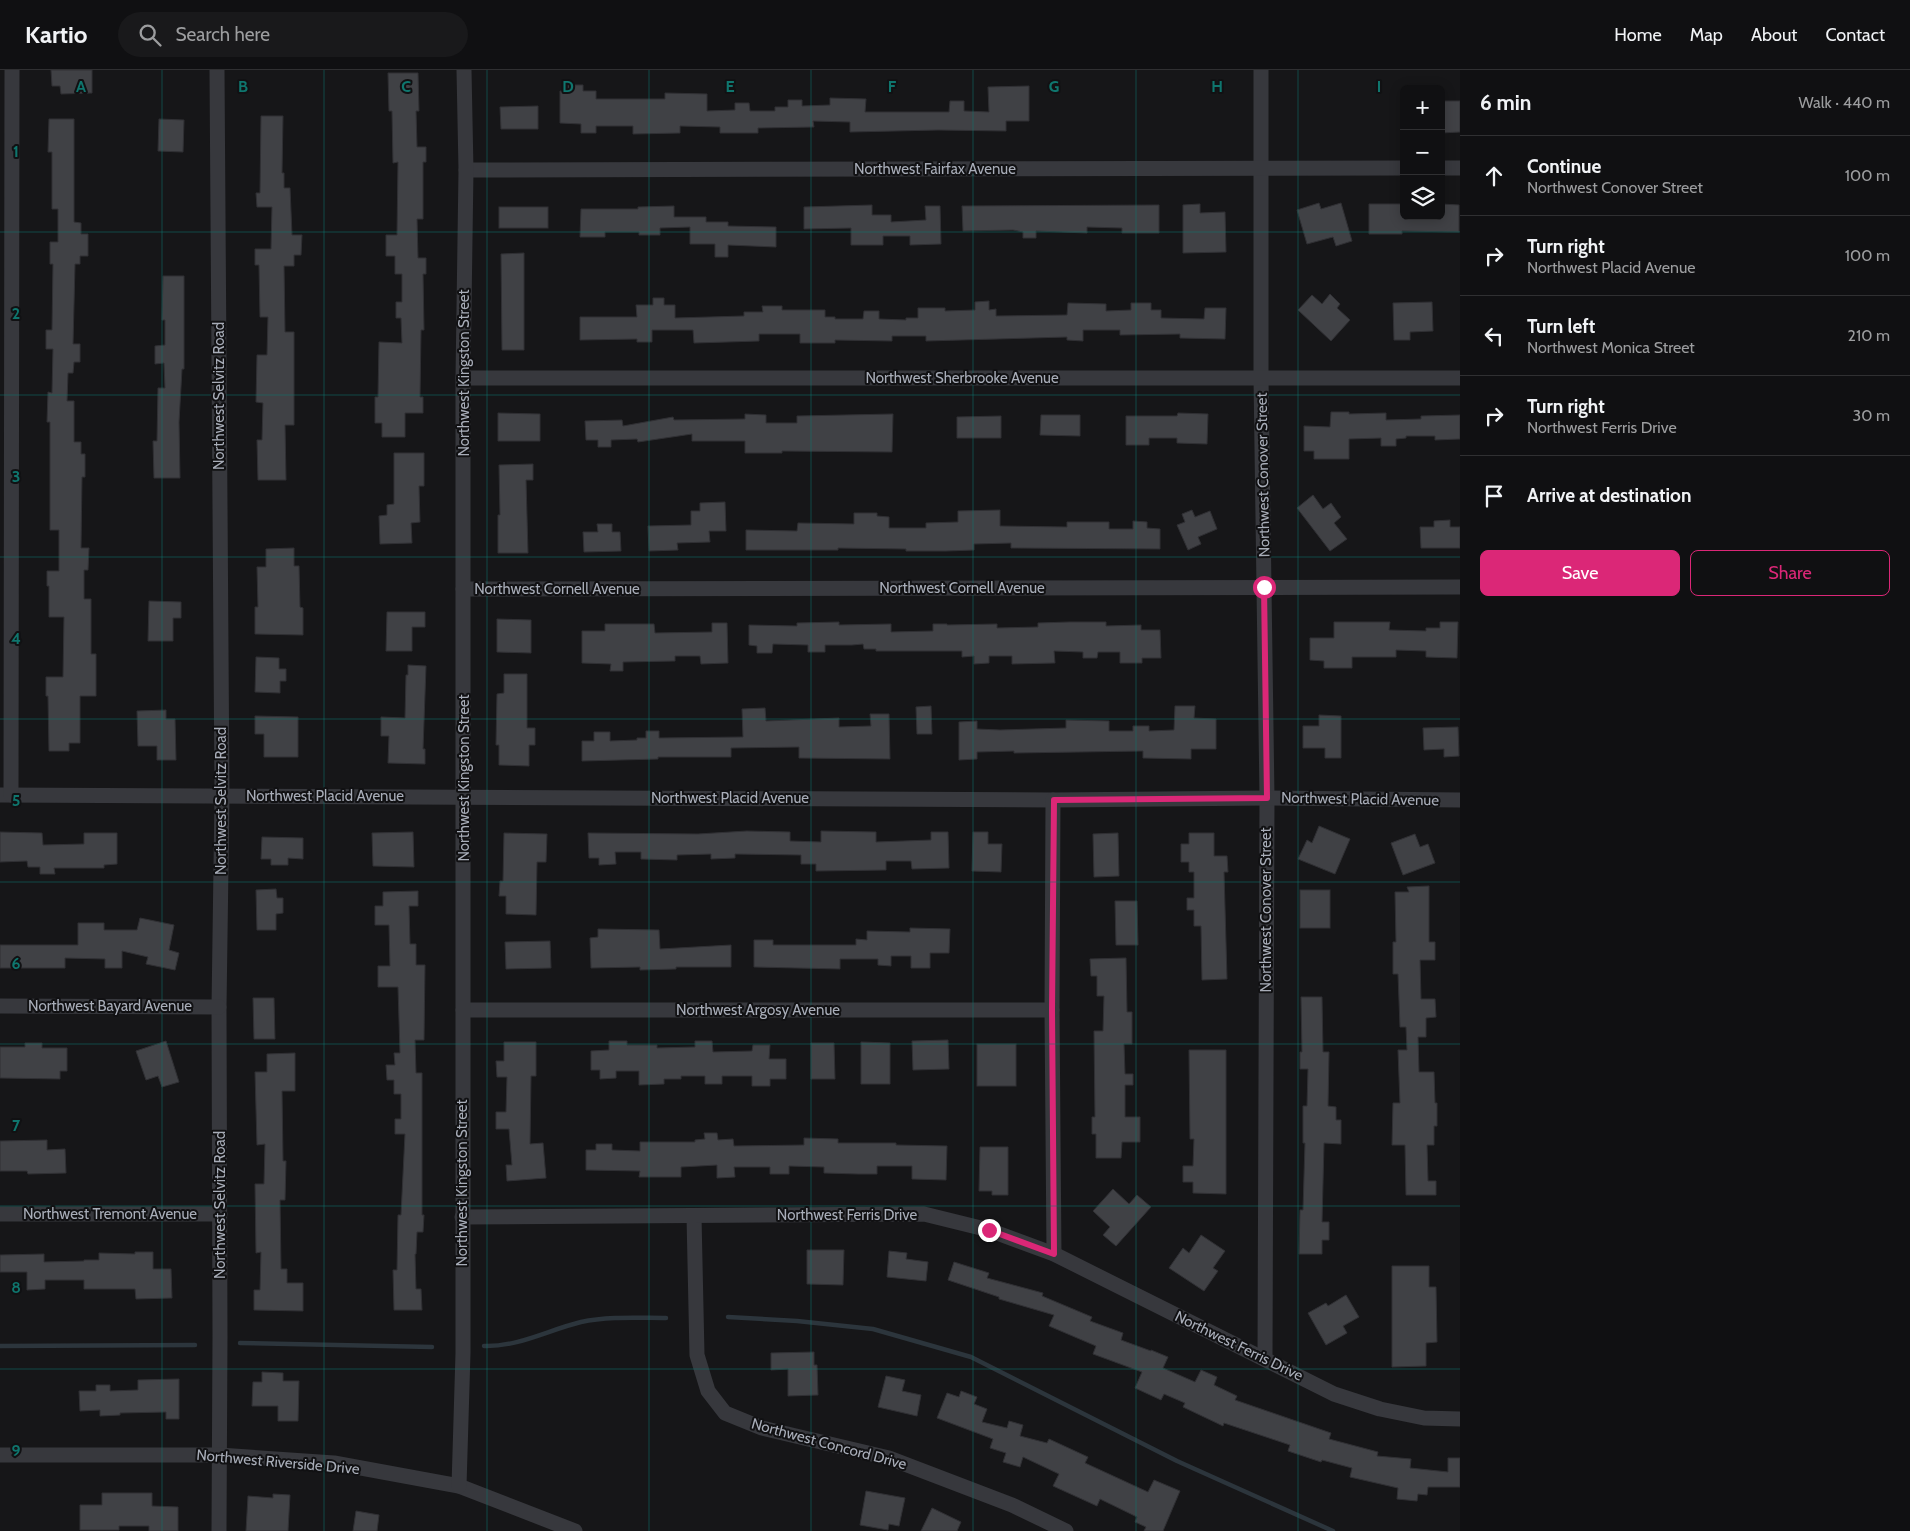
<!DOCTYPE html>
<meta charset="utf-8">
<style>
body{margin:0;font-family:Cabin,sans-serif;background:#19191b;color:#f1f3f6}
.controls{position:absolute;right:15px;top:15px;display:grid;overflow:hidden;border-radius:8px;box-shadow:0 2px 12px #0003}
.controls button{width:45px;height:45px;display:grid;place-items:center;padding:0;border:0;border-bottom:1px solid #303032;background:#101012;color:#f1f3f6;font:25px sans-serif}
.stop{position:absolute;width:15px;height:15px;margin:-11px;border:4px solid #db2777;border-radius:50%;background:#fff}
.stop.end{background:#db2777;border-color:#fff;box-shadow:0 1px 5px #0008}
.list{margin:0;padding:0;list-style:none}
h2{display:flex;justify-content:space-between;align-items:center;height:65px;margin:0;padding:0 20px;font-size:21px}
h2 small{font-size:16px;font-weight:400;color:#9c9d9f}
.list li{display:grid;grid-template-columns:32px 1fr auto;gap:15px;align-items:center;box-sizing:border-box;height:80px;padding:0 20px;border-top:1px solid #303032}
.list b{display:block;font-size:19px;white-space:nowrap}
.list p{margin:0;font-size:16px;white-space:nowrap;color:#9c9d9f}
.list em{font-size:16px;font-style:normal;color:#9c9d9f}
.actions{display:flex;gap:10px;padding:15px 20px}
.actions a{flex:1;padding:11px 0;border:1px solid #db2777;border-radius:8px;text-align:center;font-size:18px;color:#db2777}
.actions .main{background:#db2777;color:#fff}
.icon{flex:none;width:28px;height:28px;fill:none;stroke:currentColor;stroke-width:2;stroke-linecap:round;stroke-linejoin:round}
.map{position:relative;flex:none;width:1460px;height:1461px;overflow:hidden}
header{display:flex;align-items:center;gap:30px;box-sizing:border-box;height:70px;padding:0 25px;background:#101012;border-bottom:1px solid #303032}
header strong{font-size:24px}
nav{display:flex;gap:28px;margin-inline-start:auto;font-size:18px}
.search{width:350px;height:45px;background:#19191b;display:flex;align-items:center;gap:12px;box-sizing:border-box;padding:0 18px;border-radius:28px;color:#9c9d9f;font-size:19px}
main{display:flex}
aside{flex:1;background:#101012}
.map>svg:first-child{display:block}
.lines{fill:none;stroke-linecap:round;stroke-linejoin:round}
.stream{stroke:#2c353c;stroke-width:4.5}
.building{fill:#404145;stroke:#303034}
.minor{stroke:#37383d;stroke-width:15}
.route{stroke:#db2777;stroke-width:6}
.grid{fill:none;stroke:#0f766e;stroke-width:1;stroke-opacity:0.55}
.labels{text-anchor:middle;dominant-baseline:central;stroke-width:4;stroke-linejoin:round;paint-order:stroke}
.street-label{font-size:15px;fill:#a8adb8;stroke:#111113}
.grid-label{font-size:16px;text-anchor:middle;font-weight:bold;fill:#0f766e;stroke:#111113;stroke-width:4;stroke-linejoin:round;paint-order:stroke}
</style>
<header>
<strong>Kartio</strong>
<div class="search"><svg class="icon" aria-label="search" viewBox="0 0 24 24"><circle cx="10" cy="10" r="6"/><path d="M15 15l6 6"/></svg>Search here</div>
<nav><a>Home</a><a>Map</a><a>About</a><a>Contact</a></nav>
</header>
<main>
<div class="map">
<svg width="1460" height="1461" viewBox="0 0 1460 1461">
<rect width="100%" height="100%" fill="#161618"/>
<g class="lines">
<!-- stream -->
<g class="stream">
<path d="M728,1247l69,4 76,8 98,28 206,104 156,70"/>
<path d="M240,1273l192,4"/>
<path d="M0,1276l195,-1"/>
<path d="M484,1276c34,1 64,-16 97,-24 27,-6 58,-4 85,-4"/>
</g>
</g>
<!-- building -->
<g class="building">
<path d="M51,0h41v23l-31,1 -1,-8h-8z"/>
<path d="M388,3h30l1,38h-3l1,36h9v15h-3v57h-6l1,39h8v16h-3l1,56h-3l-1,67h3v16h-18v24h-23v-14h-7v-26h3l1,-55 23,1 -1,-25h-5v-16h6v-28h-7v-18h-9v-21h11l1,-73 -5,1 -1,-52h-3z"/>
<path d="M568,15h15v6h13v8h69v-6l42,1v17l28,-1v-7h14l1,8h25v-4h13v-7h14v6l28,-1v-7l36,1 -1,13h84l1,-11h14v10l25,1 -1,-25 41,-1v35h-23v10l-68,-1 -88,2v-10l-37,-1 1,6 -56,1v5h-38v-6l-40,-1v7l-47,1v-8h-37v7h-15v-9l-21,-1v-32l8,1z"/>
<path d="M1441,31h19v31l-19,1z"/>
<path d="M538,36v23h-37l-1,-22z"/>
<path d="M261,46h22l-1,57h2v15h6l2,47h10l-1,20h-7v11h-10l1,66h9v93h-9l1,55h-28l-1,-40h5l1,-37 -7,-1 1,-47h10l1,-38h-8l-1,-52h-4v-16h16l1,-42h-15l-1,-14h4z"/>
<path d="M49,49h25v103l7,1v11h7v22h-8v8h-5l-2,80h7v18h-6l-1,11h-5l-1,28h7v41h7v12h4v23h-3l-1,71h8l-1,22h-4v29h7v55h5v42h-16v47h-11v8h-20l-1,-55h-2v-19h17l1,-60h-15v-31h-2v-15h12v-41h-9v-108h-3l1,-30 4,1 1,-44h-7v-19h6l1,-66h-3v-22h8v-33h-6v-57h-4z"/>
<path d="M159,49l25,1 -1,32 -25,-1z"/>
<path d="M1319,133l2,6 20,-6 11,38 -16,5 -3,-9 -26,7 -10,-34z"/>
<path d="M1200,134v9l25,-1 1,40 -43,1v-48z"/>
<path d="M1369,134h34l-1,12h39v-12l18,1v27l-57,-1v3h-33z"/>
<path d="M872,135v10h19v7l35,-2 -1,-14h15l1,38 -31,1v-9h-27v9h-32v-17l-47,1v-22z"/>
<path d="M1159,135v28h-37v-5l-35,-1v6l-51,-2v7h-13v-6l-10,-2 -50,1 -1,-25z"/>
<path d="M674,136v11h32v5h22v4l48,1v20l-48,-2v12h-13v-13h-25v-17l-30,1v7h-21v-3h-34v5h-25l1,-28h57v-2z"/>
<rect x="499" y="137" width="49" height="21"/>
<path d="M524,183v97h-22l-1,-96z"/>
<path d="M163,206h21v93h-2l-3,53 1,56h-26l-1,-37h4l1,-53h7l-1,-25 -9,1v-18l10,-1v-25h-3z"/>
<path d="M1330,224l10,10 -3,4 13,12 -19,21 -33,-31 14,-15 10,9z"/>
<path d="M653,228h11v7h11v13l69,-2v-4h19l-1,-6h20v4h43v7h10v2h28l1,-8h15v8l27,1v-2h12v-10h27v3l30,-1v-8l14,-1v9l7,-1v7l71,-1 1,-12 38,1v7l25,-1v-7h20v7h10v8l43,1 1,-11h21l-1,31 -45,-1v-4l-60,1v-5h-37v11l-16,-1v-3l-141,4v-5h-34v5l-57,-1v3h-35v-9h-41v7l-65,2 -1,-13h-41v12h-15v-3l-57,1v-23h57l-1,-12h17z"/>
<path d="M1432,232l1,29 -23,1v8h-16l-1,-37z"/>
<path d="M1331,342h18v2l37,-1v7l35,-1v-3l39,-1v24l-25,1v-4h-29v2l-10,1v7h-15v-8l-32,1v20h-35v-8h-10v-25l26,1z"/>
<path d="M498,343l42,1v27h-42z"/>
<path d="M1178,343l30,1 -1,30 -30,-1v-5h-28v7h-23v-29h51z"/>
<path d="M745,344l21,1v8h31v-7l96,-2 -1,38 -110,-1v2h-37v-12h-53v-7l-54,8 -1,-3 -26,1v7h-13v-7h-12l-1,-19 37,-1 1,6 50,-9 1,3 71,-1z"/>
<path d="M1041,345h39v21l-40,-1z"/>
<path d="M1001,346v22h-44v-21z"/>
<path d="M394,383h30v33h-5l1,36 -9,1 1,20 -32,1 -1,-28 8,-1v-10l7,-1z"/>
<path d="M533,394v16h-7l2,73h-30v-38h2l-1,-50z"/>
<path d="M1313,425l10,14 8,-6 10,14 -7,6 13,16 -17,12 -33,-43z"/>
<path d="M725,432l1,29h-17l1,11 -33,1 1,7 -29,1 -1,-25 43,-1v-14h9v-8z"/>
<path d="M1000,440v16l67,1v-5h42v7h24v-8l14,1v6l13,1v20l-149,-1v-5l-37,1v6l-28,1h-40v-2l-68,-1v2h-92v-20l51,1 1,-8 56,1v-11h23v3l12,1v11h37v-5l32,-1v-11z"/>
<path d="M1192,440l3,7 15,-6 7,18 -19,8 3,7 -13,6 -11,-25 8,-3 -3,-8z"/>
<path d="M1450,450v7h10v21h-39l-1,-21h14v-6z"/>
<path d="M597,454h15v8h8l1,19 -37,1 -1,-20h15z"/>
<path d="M294,478v18h5l1,41 3,1v27l-48,-1v-27h3l-1,-40h9v-18z"/>
<path d="M149,531l32,1v16h-8v23h-25z"/>
<path d="M387,542h38v15h-13v24h-26z"/>
<path d="M497,549l34,1v33l-34,-1z"/>
<path d="M839,552v3l52,-1v8l42,-1v-7h14v1l50,-1v4l41,-1v-4l31,-1h37v4l35,-1v5h19l1,28h-19v5h-22v-11h-22l-1,6h-14v-6l-29,-1 1,12 -43,1v-8h-23v7l-15,1v-8l-12,1v-6h-86v-2h-12l-1,-5 -11,1h-27v7h-17v-7l-35,-1 -1,9h-15v-7l-8,-1v-20l48,1v-3z"/>
<path d="M1334,552h56l-1,8 37,1v-3h14v-6h18l-1,36 -31,-1v-6l-30,-1v7h-44v11h-28v-7l-14,-1v-22h24z"/>
<path d="M712,553h15l1,40 -27,1 -1,-8h-25v5l-52,1v9h-13l1,-7 -29,-1v-32h23v-7h49l1,9 57,-1z"/>
<path d="M256,587l23,1v11h7v12h-6v12l-25,-1z"/>
<path d="M408,595l18,1 -3,83h2v15l-37,-1 1,-27h-8v-19l24,1 1,-43h2z"/>
<path d="M504,604h23v54h8v17h-6v21l-30,-1v-20h-3l1,-51 7,-1z"/>
<path d="M931,636l1,28h-15l-1,-27z"/>
<path d="M1175,636h20l-1,12 22,1v30h-25v10l-48,-1v-7l-129,2v-2l-37,1v7l-18,1v-38l18,-1v8l23,1 66,-2v-8l43,1v10h24v-5h16v5l25,-1z"/>
<path d="M765,638l1,13 73,-3v9l32,-1 -1,-12h19l1,45 -91,-1v-11l-68,1v9h-73v2l-76,2v-20h12v-9h16v9l27,-1v-2h9v-7h13v7l84,-1 -1,-28z"/>
<path d="M166,640v9h9l1,41h-19v-14h-19l-1,-35z"/>
<path d="M1319,645l22,1v42h-16v-10h-22v-22h16z"/>
<path d="M255,646l43,1v40h-34v-23h-9z"/>
<path d="M1458,657l1,29 -15,1v-8l-20,1 -1,-22z"/>
<path d="M1319,756l31,13 -15,35 -37,-15 9,-19 5,3z"/>
<path d="M747,761l43,1v9l31,1v-11l55,1v10l55,-2v-8h17l1,36 -37,1 -1,-8h-25v9l-70,1v-7h-15v-9l-66,-1v4l-24,1v-5l-34,1v5l-36,-1v-7h-26l1,12 -17,1v-7h-10l-1,-25 110,1z"/>
<path d="M0,762l42,1 1,12 41,-1v-11h33v31l-13,1v3h-50l1,6h-15v-7h-12l-1,-6 -27,1z"/>
<path d="M413,762l1,35 -41,-1 -1,-33z"/>
<path d="M973,762h15v12h14l-1,28 -29,-1z"/>
<path d="M504,763l43,1 -1,28h-9l-1,53 -30,-1v-18h-7l1,-15h3z"/>
<path d="M1118,763l1,43 -25,1 -1,-43z"/>
<path d="M1189,763h25v23h13l1,16h-4l3,107 -25,1 -1,-54h-7v-16h-7v-12h7v-26h-5v-10h-8v-18h8z"/>
<path d="M1415,764l5,13 8,-3 7,19 -32,12 -12,-32z"/>
<path d="M262,767l41,1v21l-15,-1v7h-17v-6h-10z"/>
<path d="M1429,816v56h6v18h-15l1,39h14l1,18 -10,1v19h-8l1,35h15l1,31h2v23h-3v19h-7l1,36h8v14h-30l-1,-50h-13l1,-42h7l-2,-53h9l-1,-23h-6l-2,-53h-5v-32h3l-1,-50h14l-2,-5z"/>
<path d="M276,819l1,9h6v15l-7,1v16h-19l-1,-40z"/>
<rect x="1300" y="820" width="30" height="38"/>
<path d="M418,821v15h-9l1,38h6v21h9l-1,75h-9l1,33h6v142h2l-1,17h-6l-1,22h-1l1,35h5l1,21h-28l-1,-40h4l1,-55h3l4,-81h-10v-15h6v-25h-7v-14h-7l-1,-15h9l-1,-12h6l-2,-66h-20v-21h12l-1,-41h-14v-19h8v-14z"/>
<path d="M1115,831h22l1,44h-22z"/>
<path d="M140,848l34,7 -5,25 10,3 -4,17 -29,-6 2,-7 -26,-6v17h-17v-9l-40,-1v10h-65v-23h78v-22h26v7h33z"/>
<path d="M910,858l40,1 -1,24h-19v15h-19v-12h-20v10l-13,-1v-6h-38v10l-86,-2v-27h19v5h83v-6l11,1v-9l43,1z"/>
<path d="M598,859l61,1 1,19 71,-4v22h-55v2l-36,1v-3l-49,1 -1,-30 8,-1z"/>
<path d="M550,871l1,27 -45,1 -1,-27z"/>
<path d="M1126,888l1,54h5v32h-8l1,30h8v11h-8v32h15v25h-18l-1,16h-25v-24h-4v-17h3l-1,-86h9l1,-35h-7v-20h-6l-1,-17z"/>
<path d="M1301,927h21l1,55h6l-1,54 8,1v13h5v24l-17,-1 -2,79h7v18h-7v14h-23l1,-44h3l2,-67h-2v-37h4l1,-37h-8v-17h2z"/>
<path d="M253,928h21l1,41h-21z"/>
<path d="M948,970l1,29 -36,1 -1,-29z"/>
<path d="M166,971l13,41 -17,5 -4,-11 -12,4 -10,-29z"/>
<path d="M609,971h18v4h30v3l38,-1v-6h17l1,11 39,-1 1,-6h17l-1,14h17v20h-16v7h-18v-10h-30v8h-17v-8h-24v3h-17v5l-25,1v-14h-23v7l-16,1v-9h-9v-19l18,-1z"/>
<path d="M504,972h32v34h-5l-1,68 13,-1 3,35 -39,3 -1,-16h6l-3,-36h-13v-17h10l1,-35h-10l-1,-16h8z"/>
<path d="M861,972l29,1v41h-29z"/>
<path d="M25,973h17v5h25v23h-7v8l-60,-1v-31h25z"/>
<path d="M811,973h23l1,36h-24z"/>
<rect x="977" y="974" width="39" height="42"/>
<path d="M1189,980h37v144l-33,-1v-11h-10v-16h10l1,-27h-4z"/>
<path d="M295,983v38h-13l1,70h3l-1,39h-5l1,69h6v14h16v28l-49,-1v-20h6l1,-38 -5,1 -1,-69h9l1,-40 -8,1 -2,-73h12v-18z"/>
<path d="M704,1063h13l1,7 15,-1 1,7 70,-1v-7l34,1v4h58v2l51,1 -1,34 -34,-1v-13h-35v8h-19l-34,-1v-6l-35,-1v8h-19v-7h-36l1,10 -18,1v-13l-36,2v10h-42l1,-6 -54,-1v-20h10v-6h16v6l28,1v-9h55v-2l10,-1z"/>
<path d="M47,1070v10l18,-1 1,24 -38,1 -1,-3h-27v-30z"/>
<path d="M980,1077h28v48h-16v-4h-13z"/>
<path d="M1113,1119l16,15 8,-9 14,12 -35,39 -13,-11 7,-8 -17,-16z"/>
<path d="M1201,1165l24,16 -12,17 5,3 -14,20 -35,-23 14,-20 6,5z"/>
<path d="M807,1180h37l-1,35 -36,-1z"/>
<path d="M889,1181l18,2 -1,6 22,3 -2,19 -39,-4z"/>
<path d="M135,1182h18v17h18l1,29 -36,1 -1,-10h-51v-9h-39v9l-18,1v-18h-27v-17l44,-1v8l40,-1v-1h15v-7l36,1z"/>
<path d="M954,1192l35,11 -2,5 56,15 -1,3 50,21 -2,4 33,12 -2,7 30,11v-1l17,7 -5,11 32,14 6,-12 16,7 -3,8 23,11 -2,4 96,33 -2,6 49,13 -1,4 34,3 -1,9 38,4v-14h12v29h-32l-1,8 -9,-1 -1,7 -20,-2 1,-11 -48,-11 2,-9 -30,-8 -1,2 -33,-11 2,-6 -66,-22 -1,3 -40,-19 2,-4 -21,-9 -3,6 -26,-12 7,-16 -49,-18 3,-8 -47,-20 5,-11 -55,-16v-2l-51,-17z"/>
<path d="M1392,1196h37v21h7l1,55 -11,1v23l-34,1z"/>
<path d="M1346,1225l13,22 -16,9 4,7 -21,12 -18,-32 18,-10 2,3z"/>
<path d="M814,1282v13h3l1,30 -30,1v-27l-17,1v-17z"/>
<path d="M262,1302l21,1v8h16l-1,40h-20v-15h-26l1,-24h9z"/>
<path d="M886,1306l19,4 -3,11 19,4 -4,21 -39,-9z"/>
<path d="M179,1309v40h-13v-7l-46,1v2l-20,1v-6l-20,1 -1,-20h17v-6h14v6l28,-1v-10z"/>
<path d="M961,1321l16,6 -3,7 13,5 -5,13 25,6 2,-7 14,4 -3,11 27,7 2,-4 39,18 -3,6 63,29 6,-12 26,11 -17,40h-19l2,-4 -11,-5 2,-5 -37,-18 -3,7 -44,-20 6,-12 -36,-17 -3,10 -17,-5 3,-9 -16,-5 3,-9 -56,-21 10,-25 12,4z"/>
<path d="M866,1421l39,7 -6,28 -10,-2 -1,6 -28,-5z"/>
<path d="M102,1423h50v13l26,1v24h-29v-5h-30v4h-39v-25h22z"/>
<path d="M273,1424l17,1 -2,36h-42l2,-35 25,2z"/>
<path d="M932,1438l29,14 -4,9h-36z"/>
<path d="M356,1441l23,4 -2,16h-24z"/>
</g>
<g class="lines">
<!-- minor -->
<g class="minor">
<path d="M217,0l5,726 -3,211 1,329 -1,195"/>
<path d="M1261,0v308l6,420 -2,561"/>
<path d="M1441,98h19"/>
<path d="M466,100l938,-2"/>
<path d="M463,308h997"/>
<path d="M463,519l997,-2"/>
<path d="M0,725l1053,5 214,-2 193,2"/>
<path d="M11,725l1,-725"/>
<path d="M1053,730l-1,210 2,244"/>
<path d="M0,936l219,1"/>
<path d="M463,940h589"/>
<path d="M0,1144h220"/>
<path d="M694,1146l3,139 11,36 17,22 37,15 127,30 123,47 54,26"/>
<path d="M462,1147l462,-3 65,16 65,24 280,140 46,15 44,9 36,1"/>
<path d="M0,1385h219l115,8 125,23 116,45"/>
<path d="M459,1416l4,-133v-975l3,-208 -2,-100"/>
</g>
</g>
<g class="lines">
<!-- route -->
<path class="route" d="M989,1160l65,24 -2,-244 2,-210 213,-2 -3,-211"/>
</g>
<!-- grid -->
<path class="grid" d="M162,0v1461M324,0v1461M487,0v1461M649,0v1461M811,0v1461M973,0v1461M1136,0v1461M1298,0v1461M0,162h1460M0,325h1460M0,487h1460M0,649h1460M0,812h1460M0,974h1460M0,1136h1460M0,1299h1460"/>
<g class="labels">
<!-- street labels -->
<g class="street-label">
<text x="935" y="99">Northwest Fairfax Avenue</text>
<text transform="translate(464 303) rotate(-90)">Northwest Kingston Street</text>
<text x="962" y="308">Northwest Sherbrooke Avenue</text>
<text transform="translate(219 326) rotate(-90)">Northwest Selvitz Road</text>
<text transform="translate(1263 405) rotate(-91)">Northwest Conover Street</text>
<text x="962" y="518">Northwest Cornell Avenue</text>
<text x="557" y="519">Northwest Cornell Avenue</text>
<text transform="translate(464 708) rotate(-90)">Northwest Kingston Street</text>
<text x="325" y="726">Northwest Placid Avenue</text>
<text x="730" y="728">Northwest Placid Avenue</text>
<text transform="translate(1360 729) rotate(1)">Northwest Placid Avenue</text>
<text transform="translate(221 731) rotate(-90)">Northwest Selvitz Road</text>
<text transform="translate(1266 840) rotate(-90)">Northwest Conover Street</text>
<text x="110" y="936">Northwest Bayard Avenue</text>
<text x="758" y="940">Northwest Argosy Avenue</text>
<text transform="translate(462 1113) rotate(-90)">Northwest Kingston Street</text>
<text transform="translate(220 1135) rotate(-90)">Northwest Selvitz Road</text>
<text x="110" y="1144">Northwest Tremont Avenue</text>
<text x="847" y="1145">Northwest Ferris Drive</text>
<text transform="translate(1239 1276) rotate(26)">Northwest Ferris Drive</text>
<text transform="translate(829 1374) rotate(15)">Northwest Concord Drive</text>
<text transform="translate(278 1392) rotate(5)">Northwest Riverside Drive</text>
</g>
</g>
<g class="grid-label">
<text x="81" y="22">A</text>
<text x="243" y="22">B</text>
<text x="406" y="22">C</text>
<text x="568" y="22">D</text>
<text x="730" y="22">E</text>
<text x="892" y="22">F</text>
<text x="1054" y="22">G</text>
<text x="1217" y="22">H</text>
<text x="1379" y="22">I</text>
<text x="16" y="87">1</text>
<text x="16" y="249">2</text>
<text x="16" y="412">3</text>
<text x="16" y="574">4</text>
<text x="16" y="736">5</text>
<text x="16" y="899">6</text>
<text x="16" y="1061">7</text>
<text x="16" y="1223">8</text>
<text x="16" y="1386">9</text>
</g>
</svg>
<div class="controls">
<button>+</button>
<button>−</button>
<button><svg class="icon" aria-label="layers" viewBox="0 0 24 24"><path d="M12 4l9 5-9 5-9-5zM3 14l9 5 9-5"/></svg></button>
</div>
<div class="stop" style="left:1264px;top:517px"></div>
<div class="stop end" style="left:989px;top:1160px"></div>
</div>
<aside>
<h2>6 min<small>Walk · 440 m</small></h2>
<ul class="list">
<li><svg class="icon" aria-label="ahead" viewBox="0 0 24 24"><path d="M12 20V5M6 11l6-6 6 6"/></svg><div><b>Continue</b><p>Northwest Conover Street</p></div><em>100 m</em></li>
<li><svg class="icon" aria-label="right" viewBox="0 0 24 24"><path d="M7 20v-9h11M14 6l5 5-5 5"/></svg><div><b>Turn right</b><p>Northwest Placid Avenue</p></div><em>100 m</em></li>
<li><svg class="icon" aria-label="left" viewBox="0 0 24 24"><path d="M17 20v-9H6M10 6l-5 5 5 5"/></svg><div><b>Turn left</b><p>Northwest Monica Street</p></div><em>210 m</em></li>
<li><svg class="icon" aria-label="right" viewBox="0 0 24 24"><path d="M7 20v-9h11M14 6l5 5-5 5"/></svg><div><b>Turn right</b><p>Northwest Ferris Drive</p></div><em>30 m</em></li>
<li><svg class="icon" aria-label="arrive" viewBox="0 0 24 24"><path d="M6 21V4h12l-3 4 3 4H6"/></svg><div><b>Arrive at destination</b></div></li>
</ul>
<div class="actions"><a class="main">Save</a><a>Share</a></div>
</aside>
</main>
